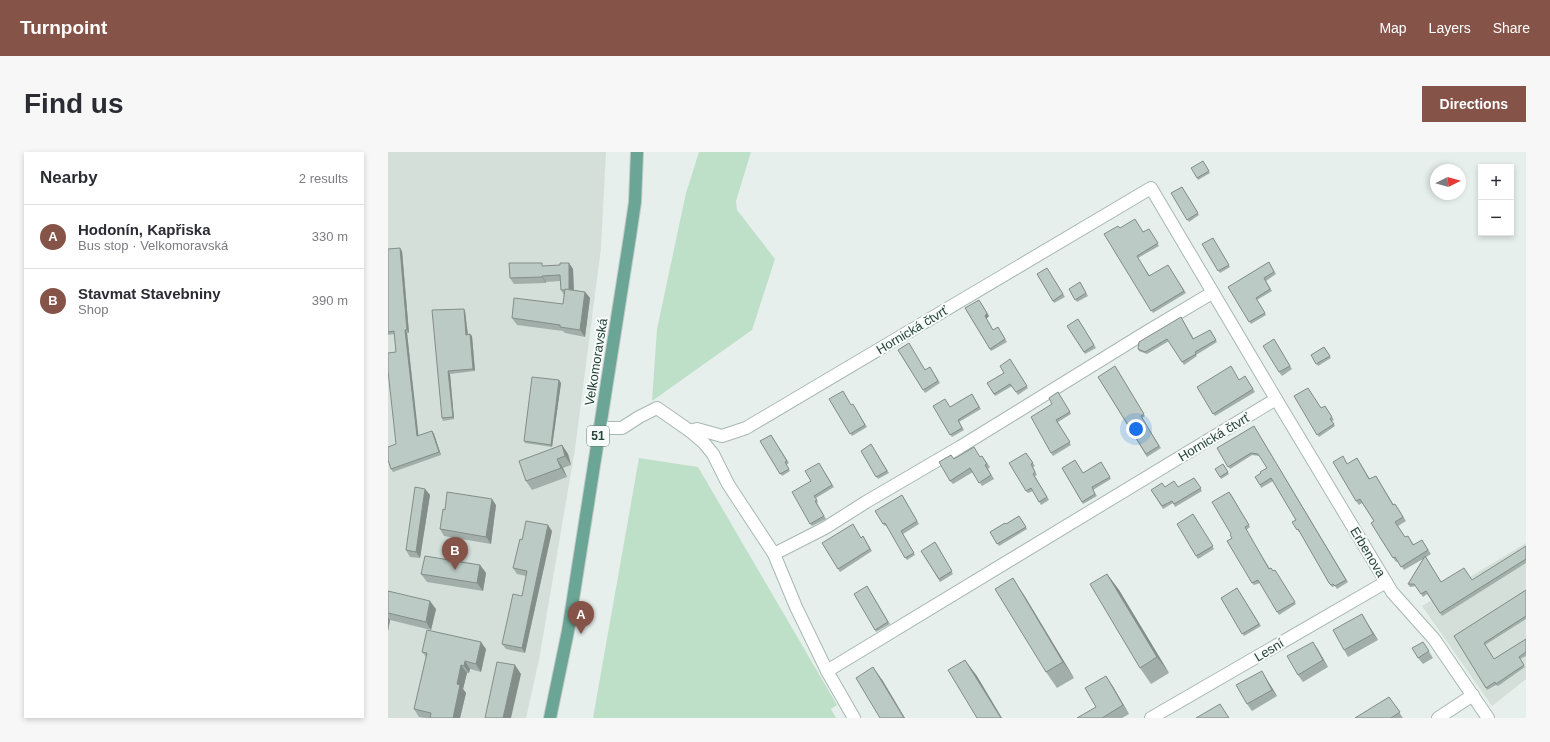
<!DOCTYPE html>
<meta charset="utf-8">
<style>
body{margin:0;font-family:Arial,sans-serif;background:#f7f7f7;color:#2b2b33}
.controls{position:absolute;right:12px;top:12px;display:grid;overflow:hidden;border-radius:0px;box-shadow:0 2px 6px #0003}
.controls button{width:36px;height:36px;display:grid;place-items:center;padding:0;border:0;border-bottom:1px solid #e1e1e2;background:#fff;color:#2b2b33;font:20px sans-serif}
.compass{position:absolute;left:1042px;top:12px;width:36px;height:36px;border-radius:50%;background:#fff;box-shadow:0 2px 6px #0003;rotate:85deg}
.you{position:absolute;left:748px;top:277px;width:14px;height:14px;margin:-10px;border:3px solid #fff;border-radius:50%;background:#1a73e8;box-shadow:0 0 0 6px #1a73e833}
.badge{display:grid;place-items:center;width:26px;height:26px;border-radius:50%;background:#855347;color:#fff;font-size:13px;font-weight:700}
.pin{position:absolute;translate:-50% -33px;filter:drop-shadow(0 1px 2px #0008)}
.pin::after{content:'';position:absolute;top:21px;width:14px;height:12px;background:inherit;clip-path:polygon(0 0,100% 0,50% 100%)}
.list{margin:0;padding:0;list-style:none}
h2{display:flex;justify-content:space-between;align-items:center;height:52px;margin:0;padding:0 16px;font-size:17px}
h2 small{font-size:13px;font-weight:400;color:#7c7c81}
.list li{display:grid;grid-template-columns:26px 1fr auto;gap:12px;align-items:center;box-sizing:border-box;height:64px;padding:0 16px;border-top:1px solid #e1e1e2}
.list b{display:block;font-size:15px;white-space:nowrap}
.list p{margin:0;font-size:13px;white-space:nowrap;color:#7c7c81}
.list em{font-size:13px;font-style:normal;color:#7c7c81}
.map{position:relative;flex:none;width:1138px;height:566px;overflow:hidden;border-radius:0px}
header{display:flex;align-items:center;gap:24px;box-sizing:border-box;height:56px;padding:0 20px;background:#855347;color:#fff}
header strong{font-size:19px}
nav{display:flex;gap:22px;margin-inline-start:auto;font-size:14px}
.intro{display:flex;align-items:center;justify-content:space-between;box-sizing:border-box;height:96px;padding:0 24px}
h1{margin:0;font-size:28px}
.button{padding:10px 18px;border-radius:0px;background:#855347;color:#fff;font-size:14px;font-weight:700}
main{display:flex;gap:24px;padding:0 24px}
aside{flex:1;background:#fff;border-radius:0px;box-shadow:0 2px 6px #0003}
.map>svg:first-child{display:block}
.built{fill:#d4dfda}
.green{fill:#bfe0c8}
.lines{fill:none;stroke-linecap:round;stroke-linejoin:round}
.street-casing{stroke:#a8b8b2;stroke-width:14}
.primary-casing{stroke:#c2cac8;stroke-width:14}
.street{stroke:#fff;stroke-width:12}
.primary{stroke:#6aa596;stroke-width:12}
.wall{fill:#a1aea9}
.shaded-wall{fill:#838d89}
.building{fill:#bbcac4;stroke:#838d89}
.labels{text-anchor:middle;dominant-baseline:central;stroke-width:4;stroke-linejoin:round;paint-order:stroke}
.shield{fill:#f7fbf9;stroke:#637a73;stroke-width:1}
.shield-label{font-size:12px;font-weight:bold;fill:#24423a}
.street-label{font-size:13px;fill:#24423a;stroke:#f7fbf9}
</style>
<header>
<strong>Turnpoint</strong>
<nav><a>Map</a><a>Layers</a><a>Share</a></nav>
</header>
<div class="intro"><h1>Find us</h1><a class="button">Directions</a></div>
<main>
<aside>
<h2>Nearby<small>2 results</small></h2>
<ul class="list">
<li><span class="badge">A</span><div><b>Hodonín, Kapřiska</b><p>Bus stop · Velkomoravská</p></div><em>330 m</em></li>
<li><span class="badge">B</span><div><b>Stavmat Stavebniny</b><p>Shop</p></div><em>390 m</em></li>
</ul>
</aside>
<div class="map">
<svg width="1138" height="566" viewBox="0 0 1138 566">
<rect width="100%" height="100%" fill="#e6efeb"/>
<!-- built -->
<g class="built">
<path d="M0,0h218l-5,96 -26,201 -36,211 -13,58h-138z"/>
<path d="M1138,391v136l-34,27 -70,-100z"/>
</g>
<!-- green -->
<g class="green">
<path d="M311,0h52l-15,49 1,9 38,49 -23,71 -100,71 5,-72 29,-136z"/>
<path d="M251,306l59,9 139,238 -6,4 5,9h-243z"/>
</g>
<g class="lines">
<!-- street casing -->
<g class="street-casing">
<g id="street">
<path d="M763,36l125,211 -449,272 -31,-64 -22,-53 -46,-70 -15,-30 -9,-11 -14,-12 7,-2 25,7 24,-8z"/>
<path d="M888,247l116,193 42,47 54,79"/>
<path d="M211,276h23l17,-11 18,-9 33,23"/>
<path d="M386,402l51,-26 41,-26 94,-55 188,-116 64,-38"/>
<path d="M439,519l27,47"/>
<path d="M763,566l235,-136"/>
<path d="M1050,566l35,-23"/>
</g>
</g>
<!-- primary casing -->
<g class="primary-casing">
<path id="primary" d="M162,566l18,-87 62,-395 5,-34 2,-50"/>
</g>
<!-- street -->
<use href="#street" class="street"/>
<!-- primary -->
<use href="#primary" class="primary"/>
</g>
<!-- wall -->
<g class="wall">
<path d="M815,9l7,12 -12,7 -1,-2z"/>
<path d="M794,35l17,28 -10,7 -18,-29z"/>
<path d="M732,76l23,4 6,-3 10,17 -21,12 12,18 18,-11 18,28 -33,20 -49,-79z"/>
<path d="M825,86l17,29 -10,6 -18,-29z"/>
<path d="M0,97l14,2 7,82h-2l11,103 14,-5 2,3 7,21 -48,17 -2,-3 5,-25v-92l-2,-18 -6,1z"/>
<path d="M881,110l7,12 -10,7 6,10 -15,9 9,15 -15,9 -23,-37z"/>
<path d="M181,111l4,6 1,21 11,2 5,6 -5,39 -20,-4 -2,-2 -46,-6 -5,-7 51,-14 1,-9 -3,-5 -1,-9 -14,1v1l-32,1 -4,-6 34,-12 16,-1z"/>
<path d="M659,116l18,29 -11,6 -17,-29z"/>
<path d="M692,130l8,14 -11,6 -8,-13z"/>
<path d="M577,156l24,8 -3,3 7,11 5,-3 9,15 -16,9z"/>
<path d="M44,158l33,1 3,23 4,2 3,35 -25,3 4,45 -11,2 -1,-3z"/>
<path d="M793,165l13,22 16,-9 7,12 -21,13 1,1 -13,9 -15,-24 -22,13 -8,-3 -1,-2z"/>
<path d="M690,167l18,29 -11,6 -18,-28z"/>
<path d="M886,187l18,30 -10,7 -3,-4z"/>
<path d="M936,195l7,11 -13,8 -7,-11z"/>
<path d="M510,198l27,20 5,-3 10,16 -15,10z"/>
<path d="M622,207l18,29 -10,7 -6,-9 -17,10 -8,-13 17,-10z"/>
<path d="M729,217l28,47 -3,2 19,30 -14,9 -49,-80z"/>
<path d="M857,224l10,16 -40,24 -18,-29 43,-7z"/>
<path d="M173,231l-9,64 -27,-4 -1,-2z"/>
<path d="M670,240l13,22 -13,8 13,23 -18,11 -2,-3 1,-49z"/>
<path d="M584,242l9,15 -22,13 5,8 -12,7 -19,-31 17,1z"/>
<path d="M906,244l27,12 4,-2 9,14 -2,1 3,5 -16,11z"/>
<path d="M441,247l25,7 13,21 -15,9z"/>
<path d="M866,274l94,156 -11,7 -2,-3 -3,1 -3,-4 -29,-51h-1l-7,-10 4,-2 -23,-39 -12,7 -1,-3 1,-12 6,-5 -7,-12 -8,-1 -22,14 -13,-21z"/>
<path d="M383,283l18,28 -3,2 4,6 -8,5 -22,-35z"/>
<path d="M483,292l18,29 -11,6 -17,-28z"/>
<path d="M174,293l6,9 3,11 -8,3 4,9 -35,13 -6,-9z"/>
<path d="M638,301l9,13 -2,1 4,8 -2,1 14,24 -8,5 -8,-14 -5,2 -2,-2z"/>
<path d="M594,304l8,11 -2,2 6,10 -12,7 -9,-14 -20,12 -3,-3 4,-22 26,-2z"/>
<path d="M955,304l4,8 10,-6 13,21 6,-3 18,29 4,3 8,13 -8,5 7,11 5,2 4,6 8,-5 9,14 -5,3 15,25 31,-2 54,-34v17l-84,53 -15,-22 -4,3 -7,-11 -6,1 -2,-3 15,-25 -19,11 -6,-9 -2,1 -16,-24 -6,-17 -12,-18 -3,2 -3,-4z"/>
<path d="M713,310l10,17 -18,11 4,6 -14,8 -21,-36 21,5z"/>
<path d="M431,311l15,24 -18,11 2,4 -1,1 9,16 -14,7 -2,-2 1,-43z"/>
<path d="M835,312l6,10 -8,5 -1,-2z"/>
<path d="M806,326l8,13 -27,16 -2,-4 -10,6 -12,-19 14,-3h13z"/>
<path d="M37,337l5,6 -10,63 -10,-1 -4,-7z"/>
<path d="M843,342l19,33 -4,3 24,39 1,-1 25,36 -17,11 -19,-32 -6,2 -2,-2 -20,-45z"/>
<path d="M516,346l15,26 -16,10 12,21 -8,5 -21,-35 -1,1 -2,-2z"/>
<path d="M108,353l-5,39 -47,-8 -4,-7z"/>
<path d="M805,362l21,35 -16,10 -2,-3z"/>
<path d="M631,364l8,13 -28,17 -9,-14 16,-8z"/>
<path d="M164,379l-27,122 -19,-4 -4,-5 20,-48 4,-20 -9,-2 -4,-6 9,-28z"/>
<path d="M475,384l9,15 -32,21 -18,-29 39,-5z"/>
<path d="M549,393l16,29 -13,8 -19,-31z"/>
<path d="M92,413l6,8 -3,18 -56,-9 -6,-8z"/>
<path d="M719,422l12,16 50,83 -18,11 -11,-16z"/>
<path d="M479,434l23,38 -14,8 -1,-2z"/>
<path d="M849,436l24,38 -17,10 -23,-38z"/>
<path d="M1138,438v29l-41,26 9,14 32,-20v17l-6,3 5,8 -27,19 -2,-1 -9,5 -33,-54z"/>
<path d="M0,439l48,18 -5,21 -41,-10 -2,11z"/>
<path d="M636,443l50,83 -17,10 -11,-16z"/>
<path d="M974,462l4,7 12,19 -30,17 -4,-7z"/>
<path d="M1035,490l10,16 -10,6 -5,-6z"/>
<path d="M929,496l11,19 -25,15 -5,-7z"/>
<path d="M98,497l-5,23 -11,-3 -1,4h-2l-4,16 3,4 -6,25h-35l-6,-1 -5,-8 12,-52 -4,-5z"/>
<path d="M878,526l11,18 -25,15 -5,-7z"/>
<path d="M724,533l17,29 -7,4h-45l19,-11z"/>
<path d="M1001,545l14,21h-48z"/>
</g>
<!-- shaded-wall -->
<g class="shaded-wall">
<path d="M12,96l2,3 7,82 -2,-3z"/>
<path d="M181,111l4,6 1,27 -5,-6z"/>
<path d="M154,124l4,6v1l-4,-6z"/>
<path d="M197,140l5,6 -5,39 -5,-7z"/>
<path d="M591,148l10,16 -3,3 -1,-3z"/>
<path d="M76,157l1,2 3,26 -2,-2z"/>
<path d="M17,178l2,3 12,107 -2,-4z"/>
<path d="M82,182l2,2 3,35 -2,-2z"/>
<path d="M60,219l2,3 4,45 -1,-2z"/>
<path d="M171,228l2,3 -9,64 -1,-2z"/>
<path d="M44,279l2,3 7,21 -2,-3z"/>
<path d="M174,293l6,9 3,11 -6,-9z"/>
<path d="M169,307l6,9 4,9 -6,-9z"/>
<path d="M37,337l5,6 -10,63 -4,-6z"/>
<path d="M104,347l4,6 -5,39 -5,-7z"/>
<path d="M160,373l4,6 -27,122 -3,-5z"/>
<path d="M92,413l6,8 -3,18 -6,-8z"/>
<path d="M719,422l12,16 50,83 -12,-16z"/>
<path d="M625,426l11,17 50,83 -11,-16z"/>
<path d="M42,449l6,8 -5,21 -5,-8z"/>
<path d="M974,462l4,7 12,19 -5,-6z"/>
<path d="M0,465l2,3 -2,11z"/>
<path d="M93,490l5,7 -5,23 -5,-8z"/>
<path d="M925,490l4,6 11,19 -5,-7z"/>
<path d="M577,508l12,16 25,42h-1z"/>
<path d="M77,509l5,8 -1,4 -5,-7z"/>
<path d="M73,513l6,8 -4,16 3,4 -6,25h-7l4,-34z"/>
<path d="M127,513l6,9 -10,44h-8z"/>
<path d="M485,515l10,14 22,37h-1z"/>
<path d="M874,519l4,7 11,18 -5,-6z"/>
<path d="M718,524l6,9 17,29 -6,-9z"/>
</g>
<!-- building -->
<g class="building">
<path d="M815,9l6,10 -12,7 -6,-10z"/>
<path d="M794,35l16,26 -11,7 -16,-27z"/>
<path d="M747,67l8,13 6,-3 9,14 -21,13 12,20 19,-11 16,26 -33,20 -47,-77 14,-8 2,2z"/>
<path d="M825,86l16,27 -11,6 -16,-27z"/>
<path d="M12,96l7,82h-2l12,106 15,-5 7,21 -48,17 -3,-9v-13l8,-3 -8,-73v-18l8,-1 -2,-21 -6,1v-83z"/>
<path d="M881,110l5,10 -10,6 6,11 -14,9 9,15 -16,9 -21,-35z"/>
<path d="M121,111h33v3l18,-1v-2h9v27h-8l-1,-15 -18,1v1l-32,1z"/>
<path d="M659,116l16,26 -10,7 -16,-27z"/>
<path d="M692,130l6,11 -11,7 -6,-11z"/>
<path d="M177,137l20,3 -5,38 -20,-3v-2l-48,-7 2,-20 49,6z"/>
<path d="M591,148l8,13 -2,3 8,14 5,-3 7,12 -15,10 -25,-41z"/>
<path d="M76,157l2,26 4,-1 3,35 -25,2 5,46 -11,1 -10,-108z"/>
<path d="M793,165l12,22 17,-9 6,10 -21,12 1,2 -14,8 -15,-23 -22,13 -7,-3 1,-7z"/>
<path d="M690,167l16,26 -10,7 -17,-26z"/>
<path d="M886,187l16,27 -11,6 -16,-26z"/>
<path d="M521,191l16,27 5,-3 8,14 -15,9 -25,-40z"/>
<path d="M936,195l6,9 -14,8 -5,-9z"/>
<path d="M622,207l17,27 -11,6 -6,-8 -16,10 -7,-11 17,-10 -4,-7z"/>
<path d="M727,214l29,48 -3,2 18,30 -13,8 -48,-77z"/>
<path d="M843,214l8,14 6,-4 8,13 -40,25 -16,-27z"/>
<path d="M144,225l27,3 -8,65 -27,-4z"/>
<path d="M920,236l13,20 4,-2 7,11 -2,2 4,5 -17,11 -23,-39z"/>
<path d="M455,239l8,14 2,-1 12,21 -15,9 -21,-35z"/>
<path d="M670,240l12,20 -14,8 14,22 -19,11 -20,-36 21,-13 -3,-6z"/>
<path d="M584,242l7,13 -21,13 4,8 -12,7 -17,-29 12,-7 5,8z"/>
<path d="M866,274l92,154 -11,6 -2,-2 -2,1 -2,-2 -31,-54 -1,1 -5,-8 4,-2 -25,-42 -11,7 -5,-8 6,-4 -1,-1 7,-4 -9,-14 -7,-1 -23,14 -11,-19z"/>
<path d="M383,283l16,26 -2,1 4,7 -9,5 -20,-33z"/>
<path d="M483,292l16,27 -11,6 -15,-26z"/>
<path d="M174,293l3,11 -8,3 4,9 -35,13 -7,-20z"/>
<path d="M586,295l6,10 2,-1 5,8 -2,1 6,10 -12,8 -9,-15 -20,13 -11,-19 12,-7 3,4z"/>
<path d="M638,301l7,10 -2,1 4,8 -2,2 14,23 -8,5 -8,-14 -5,3 -17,-28z"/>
<path d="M955,304l4,8 10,-6 12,21 7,-3 17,29 2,-1 8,13 -8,5 10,15 3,-1 5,9 9,-5 6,10 -27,17 -6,-10 -2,1 -22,-35 3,-2 -14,-22 -4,2 -23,-39z"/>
<path d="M687,308l8,13 18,-11 9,15 -18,10 3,7 -13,8 -20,-34z"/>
<path d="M431,311l13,22 -18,11 3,4 -2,1 9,15 -14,8 -18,-32 19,-11 -6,-10z"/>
<path d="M835,312l5,8 -8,5 -5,-8z"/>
<path d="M806,326l7,10 -27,16 -2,-3 -10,5 -11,-16 11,-7 3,4 9,-6 4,6z"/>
<path d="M27,335l10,2 -9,63 -10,-2z"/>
<path d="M59,340l45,7 -6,38 -46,-8 3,-20 2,1z"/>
<path d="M841,340l20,33 -4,2 24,42 2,-1 2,3 2,-1 20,32 -18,10 -19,-32 -6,3 -25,-42 5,-3 -2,-3 1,-1 -19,-32z"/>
<path d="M514,343l15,26 -16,10 13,22 -9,5 -20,-35 -2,1 -8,-13z"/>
<path d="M805,362l20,32 -17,10 -19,-32z"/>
<path d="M631,364l7,11 -29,17 -7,-12 15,-9 1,1z"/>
<path d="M138,369l22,4 -26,123 -20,-4 11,-50 9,2 5,-25 -14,-3 7,-29 2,1z"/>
<path d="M465,372l8,14 2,-2 7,13 -32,20 -16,-26z"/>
<path d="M547,390l17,29 -13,8 -18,-28z"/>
<path d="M1138,394v13l-86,54 -14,-22 -5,3 -7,-10h-6l17,-28 16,26 23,-14 8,12z"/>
<path d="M37,404l55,9 -3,18 -56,-9z"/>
<path d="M719,422l50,83 -17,11 -50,-84z"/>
<path d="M625,426l50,84 -17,10 -51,-83z"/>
<path d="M479,434l21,36 -13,8 -21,-36z"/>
<path d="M849,436l22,36 -17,10 -21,-36z"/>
<path d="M1138,438v26l-42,27 10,16 32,-20v13l-7,5 5,8 -28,19 -1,-2 -9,6 -32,-52z"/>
<path d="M0,439l42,10 -4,21 -38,-9z"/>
<path d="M974,462l11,20 -29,16 -11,-20z"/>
<path d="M39,478l54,12 -5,22 -11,-3 -1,5 -3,-1 -4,19 3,1 -7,33h-23l1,-5 -17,-4 13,-56 -5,-1z"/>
<path d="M925,490l10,18 -25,15 -11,-19z"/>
<path d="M1035,490l6,9 -11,7 -6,-10z"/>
<path d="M577,508l36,58h-24l-29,-48z"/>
<path d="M109,510l18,3 -12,53h-18z"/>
<path d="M485,515l31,51h-24l-24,-40z"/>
<path d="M874,519l10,19 -25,14 -11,-19z"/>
<path d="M718,524l17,29 -21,13h-25l19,-11 -11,-19z"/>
<path d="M1001,545l11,15 -9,6h-36z"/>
<path d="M832,552l9,14h-33z"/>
</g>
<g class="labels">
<!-- shield labels -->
<rect class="shield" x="199" y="274" width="22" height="20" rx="3"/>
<g class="shield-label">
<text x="210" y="284">51</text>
</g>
<!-- street labels -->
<g class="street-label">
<text transform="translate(524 178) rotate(-31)">Hornická čtvrť</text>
<text transform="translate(208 210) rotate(-81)">Velkomoravská</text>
<text transform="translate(826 285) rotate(-31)">Hornická čtvrť</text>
<text transform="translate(980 400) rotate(59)">Erbenova</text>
<text transform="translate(881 498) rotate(-31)">Lesní</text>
</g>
</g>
</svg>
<div class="controls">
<button>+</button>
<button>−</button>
</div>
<svg class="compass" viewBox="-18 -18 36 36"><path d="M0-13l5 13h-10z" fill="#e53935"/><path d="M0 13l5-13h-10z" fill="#7c7c81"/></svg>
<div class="you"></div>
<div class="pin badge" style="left:193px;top:482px">A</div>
<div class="pin badge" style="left:67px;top:418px">B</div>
</div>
</main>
